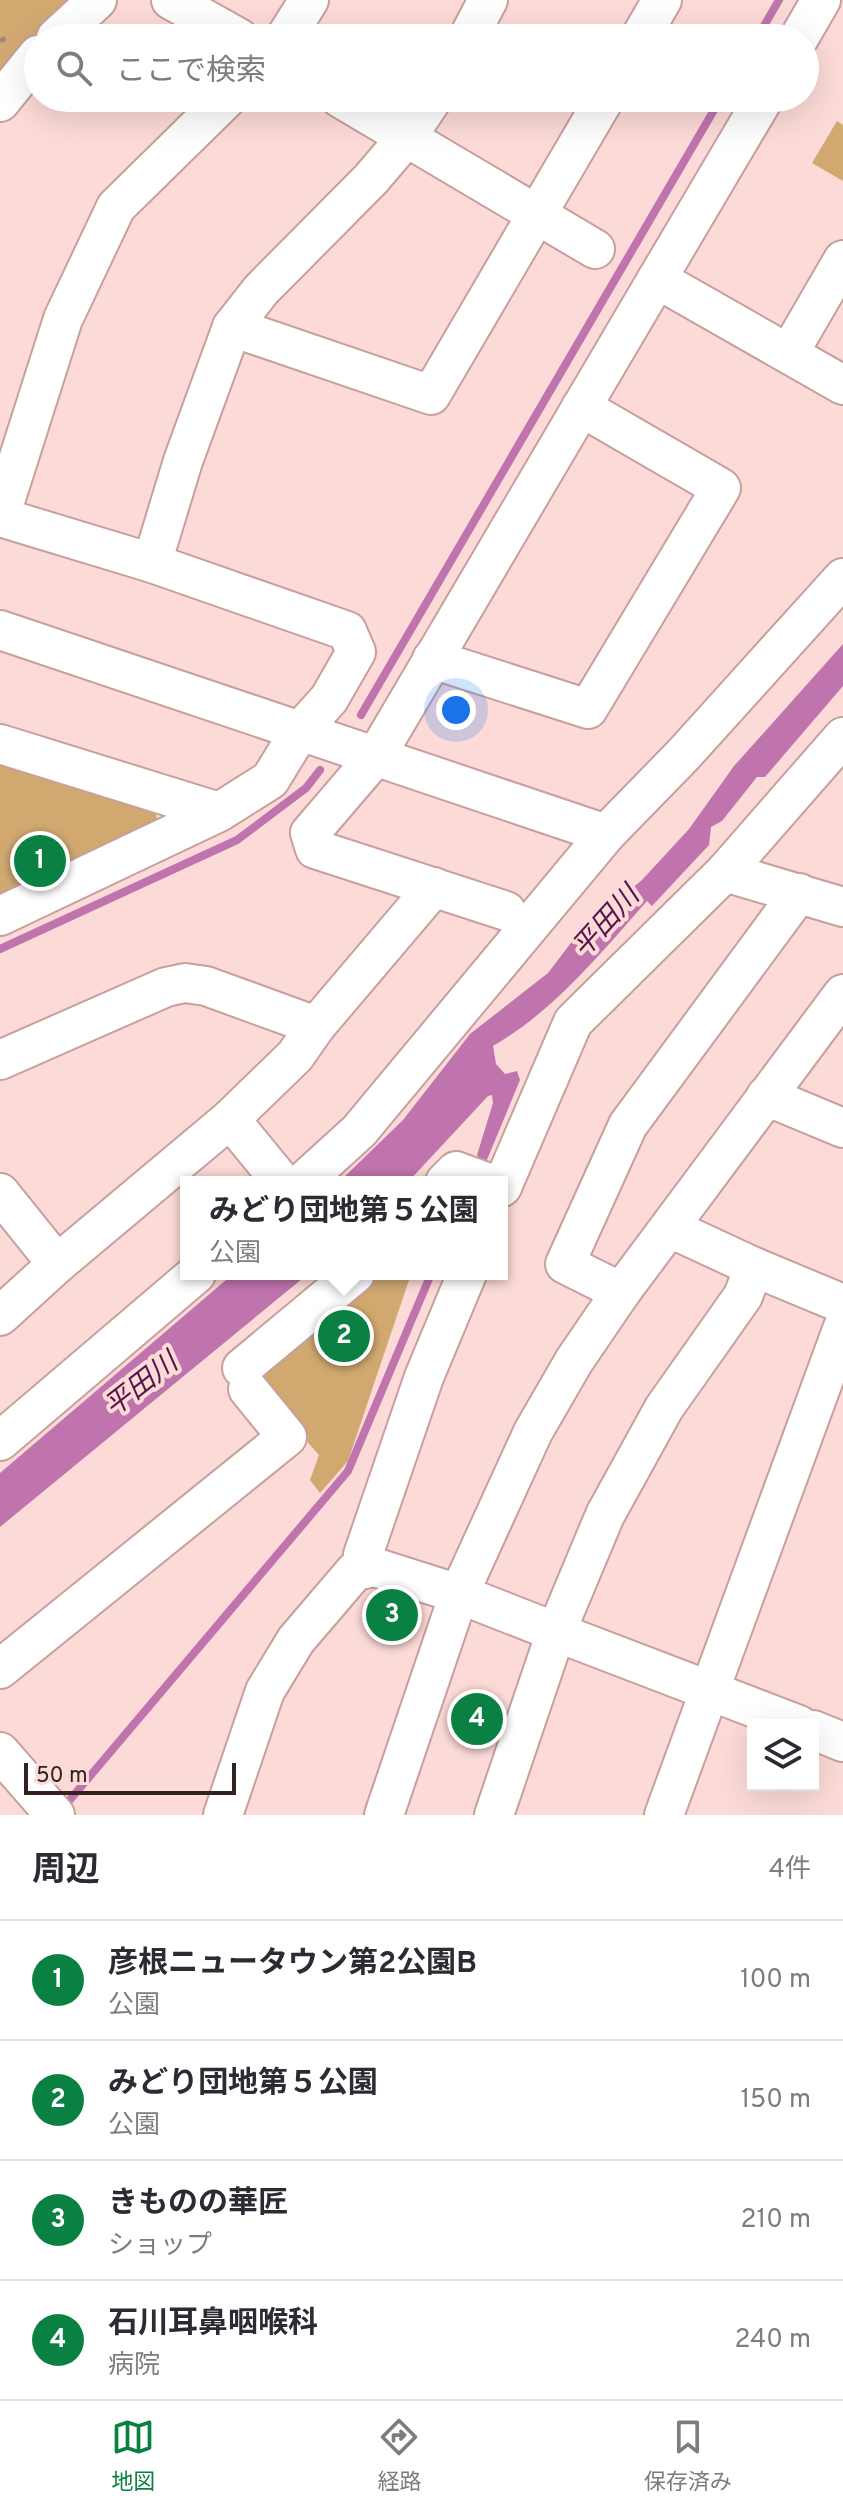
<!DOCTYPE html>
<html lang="ja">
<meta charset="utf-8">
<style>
body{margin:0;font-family:Overpass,"Noto Sans JP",sans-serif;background:#f7f7f7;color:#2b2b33}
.controls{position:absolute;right:24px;bottom:24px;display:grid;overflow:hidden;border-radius:0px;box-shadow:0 8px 32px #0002}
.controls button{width:72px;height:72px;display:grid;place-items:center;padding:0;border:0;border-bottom:2px solid #e1e1e2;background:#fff;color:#2b2b33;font:40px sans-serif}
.scale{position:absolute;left:24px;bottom:20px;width:212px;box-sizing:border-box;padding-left:8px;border:4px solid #312220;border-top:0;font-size:22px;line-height:28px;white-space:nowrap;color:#312220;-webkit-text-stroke:6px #fcdad7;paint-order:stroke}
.you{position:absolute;left:456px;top:710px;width:28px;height:28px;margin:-20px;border:6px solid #fff;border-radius:50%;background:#1a73e8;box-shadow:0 0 0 12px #1a73e833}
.badge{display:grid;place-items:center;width:52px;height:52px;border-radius:50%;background:#0b8043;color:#fff;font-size:26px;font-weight:700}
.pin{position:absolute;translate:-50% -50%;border:4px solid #fff;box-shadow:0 2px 8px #0006}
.popup{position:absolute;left:180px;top:1176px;width:328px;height:104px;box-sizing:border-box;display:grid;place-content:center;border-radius:0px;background:#fff;filter:drop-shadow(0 2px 6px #0005);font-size:26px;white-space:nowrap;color:#7c7c81}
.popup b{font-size:30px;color:#2b2b33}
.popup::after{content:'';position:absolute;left:50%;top:100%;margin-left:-16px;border:16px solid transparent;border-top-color:#fff}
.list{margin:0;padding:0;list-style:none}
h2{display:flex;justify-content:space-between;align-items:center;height:104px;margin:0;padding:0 32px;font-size:34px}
h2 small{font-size:26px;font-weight:400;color:#7c7c81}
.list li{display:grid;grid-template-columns:52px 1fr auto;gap:24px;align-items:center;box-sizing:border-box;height:120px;padding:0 32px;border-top:2px solid #e1e1e2}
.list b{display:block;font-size:30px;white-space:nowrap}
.list p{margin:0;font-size:26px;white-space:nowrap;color:#7c7c81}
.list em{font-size:26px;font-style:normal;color:#7c7c81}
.icon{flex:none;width:44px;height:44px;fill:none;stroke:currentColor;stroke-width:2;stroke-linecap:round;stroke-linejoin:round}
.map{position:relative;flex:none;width:843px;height:1815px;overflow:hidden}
.search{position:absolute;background:#fff;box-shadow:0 8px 32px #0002;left:24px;right:24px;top:24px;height:88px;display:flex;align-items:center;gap:20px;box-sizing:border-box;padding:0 28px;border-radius:44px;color:#7c7c81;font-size:30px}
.sheet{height:584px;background:#fff}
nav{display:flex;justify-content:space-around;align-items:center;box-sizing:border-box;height:112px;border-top:2px solid #e1e1e2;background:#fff;font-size:22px;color:#7c7c81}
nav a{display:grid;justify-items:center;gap:4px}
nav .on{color:#0b8043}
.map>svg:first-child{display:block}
.green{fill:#d1a870}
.water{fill:#bf74ad}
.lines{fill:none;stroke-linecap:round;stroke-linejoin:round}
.stream{stroke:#bf74ad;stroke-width:8}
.minor-casing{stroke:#c7a09c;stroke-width:42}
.path{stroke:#9f8583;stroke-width:5;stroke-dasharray:6 4;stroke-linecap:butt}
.minor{stroke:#fff;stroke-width:38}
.labels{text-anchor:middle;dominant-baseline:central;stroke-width:8;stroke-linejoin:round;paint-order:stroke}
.water-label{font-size:28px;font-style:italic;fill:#57134b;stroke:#fcdad7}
</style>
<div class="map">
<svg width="843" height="1815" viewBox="0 0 843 1815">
<rect width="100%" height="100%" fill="#fcdad7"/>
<!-- green -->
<g class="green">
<path d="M0,0h71l-71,76z"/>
<path d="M837,121l6,4v56l-31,-18z"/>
<path d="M0,763l156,51 2,11 -158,73z"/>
<path d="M367,1274h44l-63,187 -28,32 -10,-13 9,-25 -69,-78z"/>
</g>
<!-- water -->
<g class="water">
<path d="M843,644v42l-78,91h-8l-35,44 -11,6 -2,18 -57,61 -5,-5c-47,53 -92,109 -154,145l3,18 9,10 12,-3 3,9 -36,87 -7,-12 16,-52 -1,-8 -4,1 -80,86h-69l64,-62 67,-86 78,-61 32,-42 62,-51 47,-51 45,-63z"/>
<path d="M233,1274h75l-308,253v-54z"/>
</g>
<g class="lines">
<!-- stream -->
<g class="stream">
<path d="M757,38l22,-38"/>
<path d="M361,715l360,-617"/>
<path d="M0,949l237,-109 69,-52 14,-18"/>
<path d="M63,1808l285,-337 83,-197"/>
</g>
<!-- minor casing -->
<g class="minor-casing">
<g id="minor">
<path d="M171,0l68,38"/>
<path d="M56,38l41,-38"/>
<path d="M285,38l24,-38"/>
<path d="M468,38l20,-38"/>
<path d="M640,38l22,-38"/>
<path d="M799,38l22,-38"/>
<path d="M340,98l255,151"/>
<path d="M764,98l-107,181 186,106"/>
<path d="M0,102l38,-47"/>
<path d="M232,327l199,68 174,-297"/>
<path d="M789,353l54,-93"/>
<path d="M0,517l152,46 195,68 9,21 -27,47 -29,32 -30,49 -51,32 -219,104"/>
<path d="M0,517l63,-198 53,-112 111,-109"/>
<path d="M152,563l31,-102 49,-134 29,-37 110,-111 35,-41 27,-40"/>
<path d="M0,630l606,204"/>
<path d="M432,659l156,50 133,-221 -140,-81"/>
<path d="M0,744l219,68"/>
<path d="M725,872l118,35"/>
<path d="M506,911l-191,-62 -5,-16 66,-77 281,-477"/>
<path d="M0,1060l166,-73 19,-4 21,3 110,40"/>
<path d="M766,1096l77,32"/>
<path d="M230,1119l50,61"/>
<path d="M303,1182l56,-51 247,-297 78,-80 159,-176"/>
<path d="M445,1182l11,-11 30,11"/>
<path d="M502,1187l71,-165 152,-150 118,-135"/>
<path d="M0,1193l57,71"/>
<path d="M670,1228l84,39 89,37"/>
<path d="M754,1267l-11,29 -79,112 -59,107 -49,117 243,93"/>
<path d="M621,1292l-56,-28 63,-139 171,-232"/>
<path d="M0,1316l57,-52 173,-145 65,-63 21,-30 118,-139"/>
<path d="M242,1368l113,-94"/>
<path d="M0,1441l196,-167"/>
<path d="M365,1569l-2,-14 61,-178 43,-103"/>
<path d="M0,1669l287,-232 -39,-48"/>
<path d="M813,1730l30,12"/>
<path d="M0,1752l55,63"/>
<path d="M223,1815l42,-124 31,-51 59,-69 19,-4 85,27 97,38 -62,183"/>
<path d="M384,1815l75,-221 74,-162 41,-71 47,-69 222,-298"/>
<path d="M664,1815l179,-488"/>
</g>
</g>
<!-- path -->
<path class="path" d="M0,41l9,-5"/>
<!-- minor -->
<use href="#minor" class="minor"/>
</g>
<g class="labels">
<!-- water labels -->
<g class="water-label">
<text transform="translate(607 923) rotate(-48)">平田川</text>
<text transform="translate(142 1386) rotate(-38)">平田川</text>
</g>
</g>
</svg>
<div class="controls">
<button><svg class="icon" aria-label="layers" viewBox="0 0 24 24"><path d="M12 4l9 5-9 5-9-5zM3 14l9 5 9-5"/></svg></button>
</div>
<div class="scale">50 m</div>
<div class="you"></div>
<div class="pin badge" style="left:40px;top:861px">1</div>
<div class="pin badge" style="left:344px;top:1336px">2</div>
<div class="popup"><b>みどり団地第５公園</b>公園</div>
<div class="pin badge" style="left:392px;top:1615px">3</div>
<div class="pin badge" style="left:477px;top:1719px">4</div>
<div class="search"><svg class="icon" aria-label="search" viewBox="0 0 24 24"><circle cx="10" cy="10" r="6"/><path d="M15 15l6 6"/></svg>ここで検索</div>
</div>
<section class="sheet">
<h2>周辺<small>4件</small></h2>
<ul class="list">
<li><span class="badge">1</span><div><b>彦根ニュータウン第2公園B</b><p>公園</p></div><em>100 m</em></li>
<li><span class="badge">2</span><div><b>みどり団地第５公園</b><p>公園</p></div><em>150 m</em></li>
<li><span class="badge">3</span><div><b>きものの華匠</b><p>ショップ</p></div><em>210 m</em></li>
<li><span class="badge">4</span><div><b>石川耳鼻咽喉科</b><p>病院</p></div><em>240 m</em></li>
</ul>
</section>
<nav>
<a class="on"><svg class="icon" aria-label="map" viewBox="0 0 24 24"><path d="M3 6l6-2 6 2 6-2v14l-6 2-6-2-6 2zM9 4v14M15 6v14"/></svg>地図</a>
<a><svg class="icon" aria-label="directions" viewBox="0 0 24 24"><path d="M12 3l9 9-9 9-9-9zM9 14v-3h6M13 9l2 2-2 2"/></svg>経路</a>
<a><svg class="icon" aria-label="saved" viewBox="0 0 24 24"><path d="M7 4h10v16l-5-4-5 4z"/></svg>保存済み</a>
</nav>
